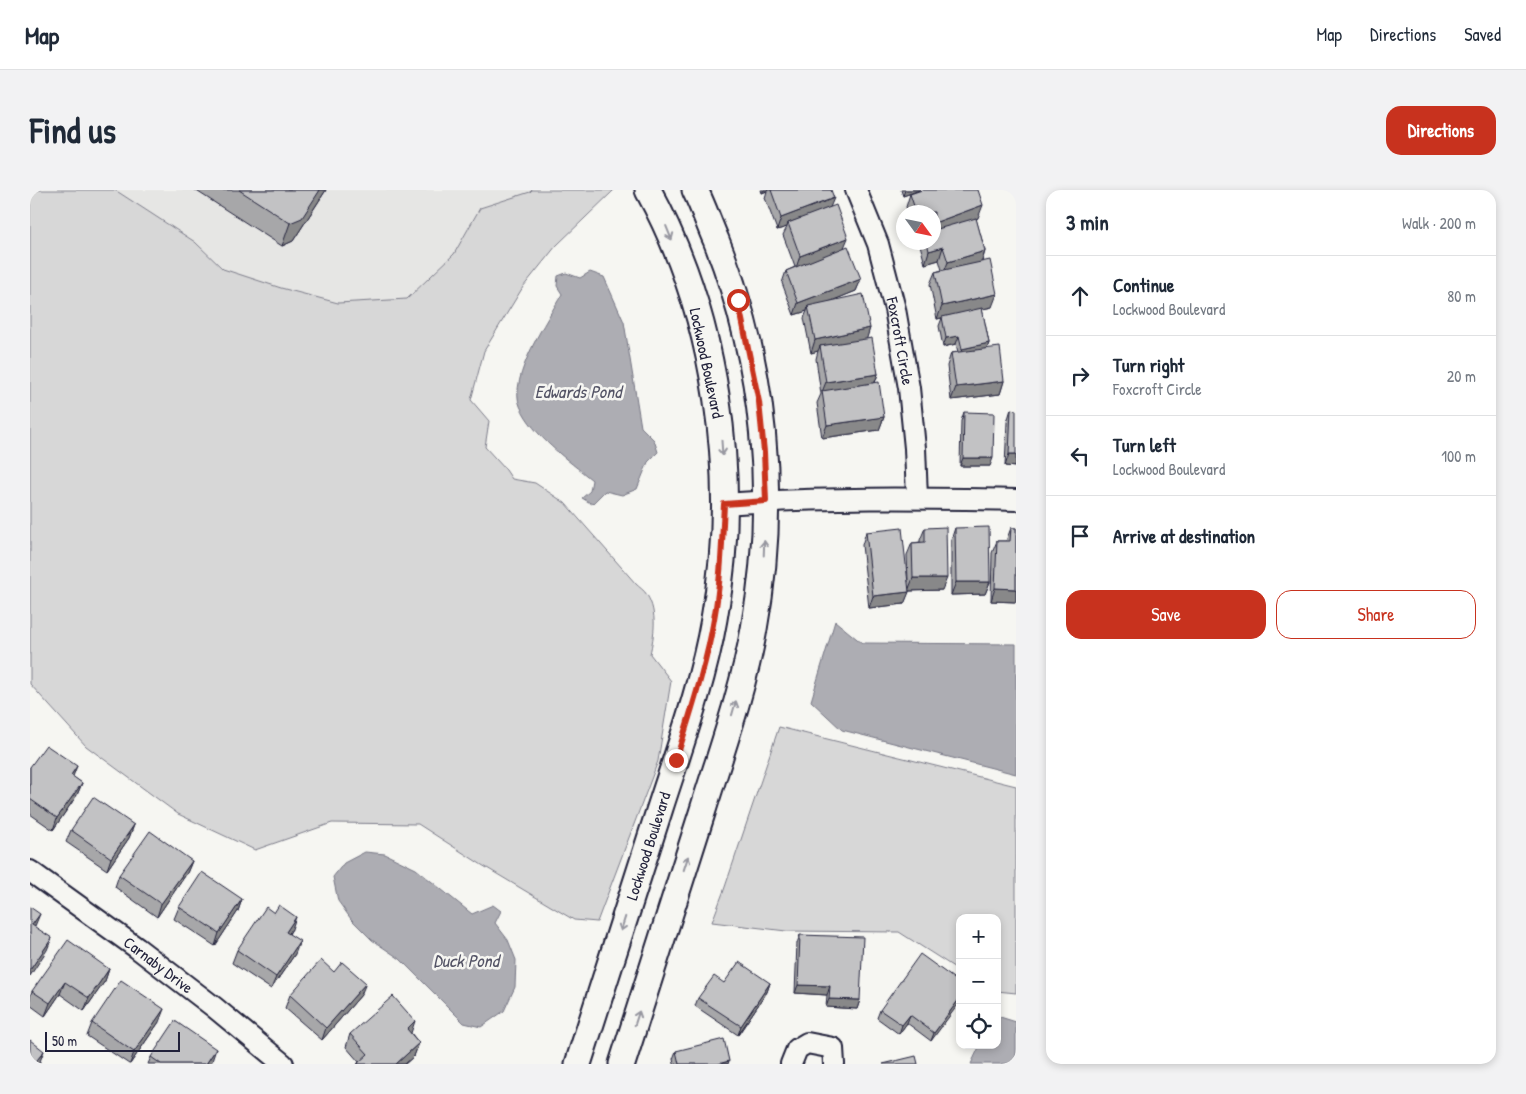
<!DOCTYPE html>
<meta charset="utf-8">
<style>
body{margin:0;font-family:"Patrick Hand",sans-serif;background:#f2f2f3;color:#1f2937}
.controls{position:absolute;right:15px;bottom:15px;display:grid;overflow:hidden;border-radius:10px;box-shadow:0 2px 8px #0003}
.controls button{width:45px;height:45px;display:grid;place-items:center;padding:0;border:0;border-bottom:1px solid #e0e1e3;background:#fff;color:#1f2937;font:25px sans-serif}
.compass{position:absolute;left:866px;top:15px;width:45px;height:45px;border-radius:50%;background:#fff;box-shadow:0 2px 8px #0003;rotate:123deg}
.scale{position:absolute;left:15px;bottom:12px;width:135px;box-sizing:border-box;padding-left:5px;border:2px solid #22223b;border-top:0;font-size:14px;line-height:18px;white-space:nowrap;color:#22223b;-webkit-text-stroke:4px #f6f6f2;paint-order:stroke}
.stop{position:absolute;width:15px;height:15px;margin:-11px;border:4px solid #c8321e;border-radius:50%;background:#fff}
.stop.end{background:#c8321e;border-color:#fff;box-shadow:0 1px 5px #0008}
.list{margin:0;padding:0;list-style:none}
h2{display:flex;justify-content:space-between;align-items:center;height:65px;margin:0;padding:0 20px;font-size:21px}
h2 small{font-size:16px;font-weight:400;color:#747a83}
.list li{display:grid;grid-template-columns:32px 1fr auto;gap:15px;align-items:center;box-sizing:border-box;height:80px;padding:0 20px;border-top:1px solid #e0e1e3}
.list b{display:block;font-size:19px;white-space:nowrap}
.list p{margin:0;font-size:16px;white-space:nowrap;color:#747a83}
.list em{font-size:16px;font-style:normal;color:#747a83}
.actions{display:flex;gap:10px;padding:15px 20px}
.actions a{flex:1;padding:11px 0;border:1px solid #c8321e;border-radius:15px;text-align:center;font-size:18px;color:#c8321e}
.actions .main{background:#c8321e;color:#fff}
.icon{flex:none;width:28px;height:28px;fill:none;stroke:currentColor;stroke-width:2;stroke-linecap:round;stroke-linejoin:round}
.map{position:relative;flex:none;width:986px;height:874px;overflow:hidden;border-radius:15px}
header{display:flex;align-items:center;gap:30px;box-sizing:border-box;height:70px;padding:0 25px;background:#fff;border-bottom:1px solid #e0e1e3}
header strong{font-size:24px}
nav{display:flex;gap:28px;margin-inline-start:auto;font-size:18px}
.intro{display:flex;align-items:center;justify-content:space-between;box-sizing:border-box;height:120px;padding:0 30px}
h1{margin:0;font-size:35px}
.button{padding:12px 22px;border-radius:15px;background:#c8321e;color:#fff;font-size:18px;font-weight:700}
main{display:flex;gap:30px;padding:0 30px}
aside{flex:1;background:#fff;border-radius:15px;box-shadow:0 2px 8px #0003}
.map>svg:first-child{display:block}
.built{fill:#e6e6e4}
.green{fill:#d7d7d7;stroke:#7c7c89}
.water{fill:#adadb3;stroke:#757583}
.lines{fill:none;stroke-linecap:round;stroke-linejoin:round}
.minor-casing{stroke:#22223b;stroke-width:24}
.major-casing{stroke:#22223b;stroke-width:29}
.minor{stroke:#f6f6f2;stroke-width:20}
.major{stroke:#f6f6f2;stroke-width:25}
.wall{fill:#a7a7a9;stroke:#22223b}
.shaded-wall{fill:#888889;stroke:#22223b}
.building{fill:#c2c2c4;stroke:#22223b}
.oneway{stroke:#9797a0}
.route{stroke:#c8321e;stroke-width:6}
.labels{text-anchor:middle;dominant-baseline:central;stroke-width:5;stroke-linejoin:round;paint-order:stroke}
.street-label{font-size:16px;fill:#22223b;stroke:#f6f6f2}
.water-label{font-size:18px;font-style:italic;fill:#535365;stroke:#f6f6f2}
</style>
<header>
<strong>Map</strong>
<nav><a>Map</a><a>Directions</a><a>Saved</a></nav>
</header>
<div class="intro"><h1>Find us</h1><a class="button">Directions</a></div>
<main>
<div class="map">
<svg width="986" height="874" viewBox="0 0 986 874">
<rect width="100%" height="100%" fill="#f6f6f2"/>
<filter id="ink" filterUnits="userSpaceOnUse"><feTurbulence type="fractalNoise" baseFrequency=".02" numOctaves="2"/><feDisplacementMap in="SourceGraphic" scale="10" xChannelSelector="R" yChannelSelector="G"/><feConvolveMatrix kernelMatrix="1 2 1 2 8 2 1 2 1" color-interpolation-filters="sRGB"/></filter>
<g filter="url(#ink)">
<!-- built -->
<path class="built" d="M85,0h417l-2,2 -50,16 -26,46 -47,45 -69,4 -57,-15 -58,-19 -28,-27z"/>
<!-- green -->
<g class="green">
<path d="M0,0h85l80,52 28,27 58,19 57,15 69,-4 47,-45 26,-46 50,-16 2,-2h82l-58,56 -33,41 -39,64 -13,49 18,21 -4,26 21,23 6,9 23,4 30,20 71,81c3,3 9,7 11,11 11,18 7,40 3,59l21,27 -13,80 -61,161 -23,-2 -92,-55 -64,-41 -86,-1 -77,27 -77,-36 -92,-68 -56,-62z"/>
<path d="M749,537l237,59v207l-19,-2v-73h-37v53l-61,-39 -113,-1 -74,-9 12,-32z"/>
</g>
<!-- water -->
<g class="water">
<path d="M560,82l14,5 20,45 17,105 13,13 4,12 -10,10 -11,27 -15,6 -17,-4 -13,13 -10,-6 8,-7 2,-11c-24,-20 -59,-44 -72,-74 -12,-28 28,-87 42,-112l-5,-8 1,-10 8,-3 14,5z"/>
<path d="M805,431l27,22 154,1v130l-174,-44 -31,-29z"/>
<path d="M335,662l20,2 31,15 56,45 21,-9 8,6 -6,12 13,17 8,20 -1,27 -11,24 -23,16 -17,-4 -64,-64 -28,-19 -21,-21 -13,-18 -5,-24 11,-14z"/>
<path d="M967,826l19,6v42h-45l9,-19h17z"/>
</g>
<g class="lines">
<!-- minor casing -->
<g class="minor-casing">
<g id="minor">
<path id="s1" d="M826,0l22,54 17,65 14,79 6,60 2,50"/>
<path d="M694,314c97,-7 195,-6 292,-4"/>
<path id="s2" d="M0,681l107,77 77,59 69,57"/>
<path d="M761,874l6,-15 10,-6 26,5 1,16"/>
</g>
</g>
<!-- major casing -->
<g class="major-casing">
<g id="major">
<path id="s3" d="M548,874c27,-85 55,-171 82,-256 20,-62 43,-125 54,-189 26,-141 3,-303 -66,-429"/>
<path d="M592,874c27,-84 53,-168 80,-251 19,-61 41,-122 52,-184 24,-130 11,-266 -38,-389 -7,-16 -13,-34 -21,-50"/>
</g>
</g>
<!-- minor -->
<use href="#minor" class="minor"/>
<!-- major -->
<use href="#major" class="major"/>
</g>
<!-- wall -->
<g class="wall">
<path d="M165,0h131l-33,51 -11,5z"/>
<path d="M731,0h70l-1,17 14,41 17,31 -5,12 -25,10 39,27 -4,11 12,35 -3,9 9,34 -5,13 -57,8 -5,-35 4,-9 -5,-35 2,-8 -7,2 -7,-35 3,-7 -13,4 -12,-32 4,-12 9,-4 -12,-32 4,-8 -10,3 -12,-32 2,-7 -5,2z"/>
<path d="M871,0h19l-17,6z"/>
<path d="M880,4l68,24 -2,1 9,32 -3,11 10,45 -10,2 7,34 -2,6 17,32 -4,13 -49,6 -4,-34 4,-13 7,-1 -2,-8 -13,3 -4,-21 3,-8 -5,1 -7,-35 5,-12 7,-2 -3,-10 -14,4 -5,-19 1,-3h13v-30h-26l-2,-5z"/>
<path d="M981,219l5,58 -11,-1 2,-44z"/>
<path d="M934,222l26,54h-30l1,-45z"/>
<path d="M895,338l17,62 -33,1 -5,13 -35,4 -7,-63 4,-13 42,50 -1,-27 5,-12 8,-1v-2z"/>
<path d="M925,338l35,54 -5,12 -34,1v-55z"/>
<path d="M981,338h5v74l-25,-1 1,-48 5,-12h9z"/>
<path d="M0,577l43,10 9,6 -5,12 -24,35 -23,-16z"/>
<path d="M104,635l-5,13 -22,32 -41,-28 5,-12z"/>
<path d="M162,671l-5,12 -30,44 -42,-30 4,-12z"/>
<path d="M212,709l-4,12 -23,35 -41,-27 5,-12z"/>
<path d="M262,739l-3,5 6,20 -24,35 -39,-26 5,-13z"/>
<path d="M770,745l60,65 -3,9 -31,-2 1,-12 -32,-2 2,-50z"/>
<path d="M79,779l-4,12 -21,30 -24,-17 -15,22 -15,-11v-8l2,-6z"/>
<path d="M694,793h46l-3,9 -29,43 -43,-29 3,-8z"/>
<path d="M930,793l-29,58 -24,-18 -8,11 -22,-16 3,-8z"/>
<path d="M260,805h71l-39,45 -37,-32z"/>
<path d="M129,832l-29,42h-1l-42,-28 5,-13z"/>
<path d="M381,843l8,10 -5,13 -9,8h-48l2,-2 -13,-15 4,-13z"/>
<path d="M646,861l52,13h-54l-1,-5z"/>
<path d="M121,867l61,4 -2,3h-62z"/>
</g>
<!-- shaded-wall -->
<g class="shaded-wall">
<path d="M290,0h6l-33,51 -11,5 8,-23z"/>
<path d="M734,0h4l-1,1 -5,2z"/>
<path d="M875,0h15l-17,6z"/>
<path d="M804,8l-5,12 -41,13 -1,4 -10,3 4,-12z"/>
<path d="M953,15l-5,13 -44,16v-11z"/>
<path d="M818,48l-5,12 -47,18 4,-12z"/>
<path d="M913,57l-4,13 -14,4 4,-13z"/>
<path d="M955,61l-4,13 -38,11 5,-13z"/>
<path d="M831,89l-5,12 -47,19 -1,-4 -1,5 -13,4 4,-12z"/>
<path d="M967,104l-5,13 -55,12 5,-13z"/>
<path d="M840,138l-4,13 -46,5 -2,5 -7,2 4,-13z"/>
<path d="M929,146l-3,8 -13,3 3,-9z"/>
<path d="M959,153l-3,8 -27,6 3,-8z"/>
<path d="M848,184l-5,13 -51,5 4,-10z"/>
<path d="M974,191l-4,13 -49,6 5,-13z"/>
<path d="M854,227l-5,13 -57,8 5,-13z"/>
<path d="M979,264h7v13l-11,-1z"/>
<path d="M933,268h30l-3,8h-30z"/>
<path d="M883,388h34l-5,12 -34,1z"/>
<path d="M926,392h34l-5,12 -34,1z"/>
<path d="M965,398l21,1v13l-25,-1z"/>
<path d="M879,402l-5,12 -35,4 4,-12z"/>
<path d="M47,576l-5,13 -1,-4z"/>
<path d="M52,593l-5,12 -24,35 4,-12z"/>
<path d="M104,635l-5,13 -22,32 4,-12z"/>
<path d="M162,671l-5,12 -30,44 4,-13z"/>
<path d="M212,709l-4,12 -23,35 4,-13z"/>
<path d="M10,724l-5,12 -5,8 2,-9z"/>
<path d="M266,727l-4,12 -11,16 5,-13z"/>
<path d="M22,748l-5,12 -17,26v-6z"/>
<path d="M270,751l-5,13 -24,35 5,-12z"/>
<path d="M79,779l-4,12 -21,30 5,-13z"/>
<path d="M35,792l-5,12 -15,22 5,-13z"/>
<path d="M336,793l-5,12 -39,45 4,-12z"/>
<path d="M740,793l-3,9 -29,43 3,-9z"/>
<path d="M768,795l32,1 -3,9 -32,-2z"/>
<path d="M930,808v4l-29,39 3,-8z"/>
<path d="M799,809l31,1 -3,9 -31,-2z"/>
<path d="M134,819l-5,13 -29,42 4,-12z"/>
<path d="M880,825l-3,8 -8,11 3,-9z"/>
<path d="M385,831l-4,12 -9,8 5,-12z"/>
<path d="M389,853l-5,13 -9,8h-9z"/>
<path d="M186,859l-4,12 -2,3h-4z"/>
<path d="M14,861l-5,13h-5z"/>
<path d="M699,871l-1,3h-10z"/>
</g>
<!-- building -->
<g class="building">
<path d="M209,0h81l-18,28 -12,5z"/>
<path d="M741,0h60l3,8 -53,20z"/>
<path d="M892,0h56l5,15 -49,18v-11h-18l-6,-18z"/>
<path d="M806,15l12,33 -48,18 -12,-33z"/>
<path d="M946,28l9,33 -37,11 -5,-15 -14,4 -2,-9h7v-12z"/>
<path d="M818,56l13,33 -63,24 -12,-32z"/>
<path d="M960,70l7,34 -55,12 -7,-34z"/>
<path d="M833,104l7,34 -55,12 -7,-34z"/>
<path d="M952,118l7,35 -27,6 -3,-13 -13,2 -4,-21z"/>
<path d="M842,148l6,36 -52,8 -6,-36z"/>
<path d="M970,157l4,34 -48,6 -5,-34z"/>
<path d="M849,192l5,35 -57,8 -5,-34z"/>
<path d="M981,219l5,1v44h-7z"/>
<path d="M934,222l30,1 -1,45h-30z"/>
<path d="M916,337l1,51h-34l-1,-35 13,-1v-14z"/>
<path d="M959,337l1,55h-34l-1,-54z"/>
<path d="M872,338l7,64 -36,4 -7,-64z"/>
<path d="M981,338h5v61l-21,-1 2,-47h13z"/>
<path d="M16,555l31,21 -6,9 11,8 -25,35 -27,-19v-32z"/>
<path d="M63,607l41,28 -23,33 -40,-28z"/>
<path d="M120,641l42,30 -31,43 -42,-29z"/>
<path d="M172,682l40,27 -23,34 -40,-26z"/>
<path d="M249,715l17,12 -10,15 14,9 -24,36 -39,-27 29,-43 8,6z"/>
<path d="M0,717l10,7 -8,11 20,13 -22,32z"/>
<path d="M770,745l63,2 -3,63 -31,-1 1,-13 -32,-1z"/>
<path d="M38,750l41,29 -20,29 -24,-16 -15,21 -18,-12z"/>
<path d="M890,764l40,29v15l-26,35 -24,-18 -8,10 -22,-15z"/>
<path d="M291,770l13,12 8,-10 24,21 -40,45 -36,-33z"/>
<path d="M709,772l31,21 -29,43 -43,-28 16,-22 10,7z"/>
<path d="M91,790l43,29 -30,43 -42,-29z"/>
<path d="M363,806l22,25 -8,8 12,14 -23,21h-37l-1,-1 10,-9 -18,-20z"/>
<path d="M145,831l41,28 -10,15h-45l-10,-7z"/>
<path d="M694,849l5,22 -11,3h-39l-3,-13z"/>
<path d="M0,850l14,11 -10,13h-4z"/>
<path d="M886,866l2,8h-35z"/>
</g>
<!-- one-way arrows -->
<defs><path id="oneway-shaft" d="M-6 0H5M1.5-3L5.5 0L1.5 3" fill="none" stroke-width="1.6" stroke-linecap="round" stroke-linejoin="round" transform="scale(1.25)"/></defs>
<g class="oneway">
<use href="#oneway-shaft" transform="translate(639 43) rotate(68)"/>
<use href="#oneway-shaft" transform="translate(692 258) rotate(86)"/>
<use href="#oneway-shaft" transform="translate(734 358) rotate(-88)"/>
<use href="#oneway-shaft" transform="translate(704 518) rotate(-74)"/>
<use href="#oneway-shaft" transform="translate(656 673) rotate(-72)"/>
<use href="#oneway-shaft" transform="translate(593 734) rotate(108)"/>
<use href="#oneway-shaft" transform="translate(607 828) rotate(-72)"/>
</g>
</g>
<g class="lines" filter="url(#ink)">
<!-- route -->
<path class="route" d="M646,570c14,-46 30,-93 38,-141 7,-38 8,-76 10,-115l42,-3 -2,-49 -5,-50 -21,-102"/>
</g>
<g class="labels">
<!-- street labels -->
<g class="street-label">
<text stroke="none"><textPath href="#s1" startOffset="158">Foxcroft Circle</textPath></text>
<text transform="translate(677 173) rotate(78)">Lockwood Boulevard</text>
<text stroke="none"><textPath href="#s3" startOffset="229">Lockwood Boulevard</textPath></text>
<text stroke="none"><textPath href="#s2" startOffset="159">Carnaby Drive</textPath></text>
</g>
<!-- water labels -->
<g class="water-label">
<text x="548" y="201">Edwards Pond</text>
<text x="436" y="770">Duck Pond</text>
</g>
</g>
</svg>
<div class="controls">
<button>+</button>
<button>−</button>
<button><svg class="icon" aria-label="locate" viewBox="0 0 24 24"><circle cx="12" cy="12" r="6"/><path d="M12 2v4M12 18v4M2 12h4M18 12h4"/></svg></button>
</div>
<svg class="compass" viewBox="-18 -18 36 36"><path d="M0-13l5 13h-10z" fill="#e53935"/><path d="M0 13l5-13h-10z" fill="#747a83"/></svg>
<div class="scale">50 m</div>
<div class="stop" style="left:708px;top:110px"></div>
<div class="stop end" style="left:646px;top:570px"></div>
</div>
<aside>
<h2>3 min<small>Walk · 200 m</small></h2>
<ul class="list">
<li><svg class="icon" aria-label="ahead" viewBox="0 0 24 24"><path d="M12 20V5M6 11l6-6 6 6"/></svg><div><b>Continue</b><p>Lockwood Boulevard</p></div><em>80 m</em></li>
<li><svg class="icon" aria-label="right" viewBox="0 0 24 24"><path d="M7 20v-9h11M14 6l5 5-5 5"/></svg><div><b>Turn right</b><p>Foxcroft Circle</p></div><em>20 m</em></li>
<li><svg class="icon" aria-label="left" viewBox="0 0 24 24"><path d="M17 20v-9H6M10 6l-5 5 5 5"/></svg><div><b>Turn left</b><p>Lockwood Boulevard</p></div><em>100 m</em></li>
<li><svg class="icon" aria-label="arrive" viewBox="0 0 24 24"><path d="M6 21V4h12l-3 4 3 4H6"/></svg><div><b>Arrive at destination</b></div></li>
</ul>
<div class="actions"><a class="main">Save</a><a>Share</a></div>
</aside>
</main>
